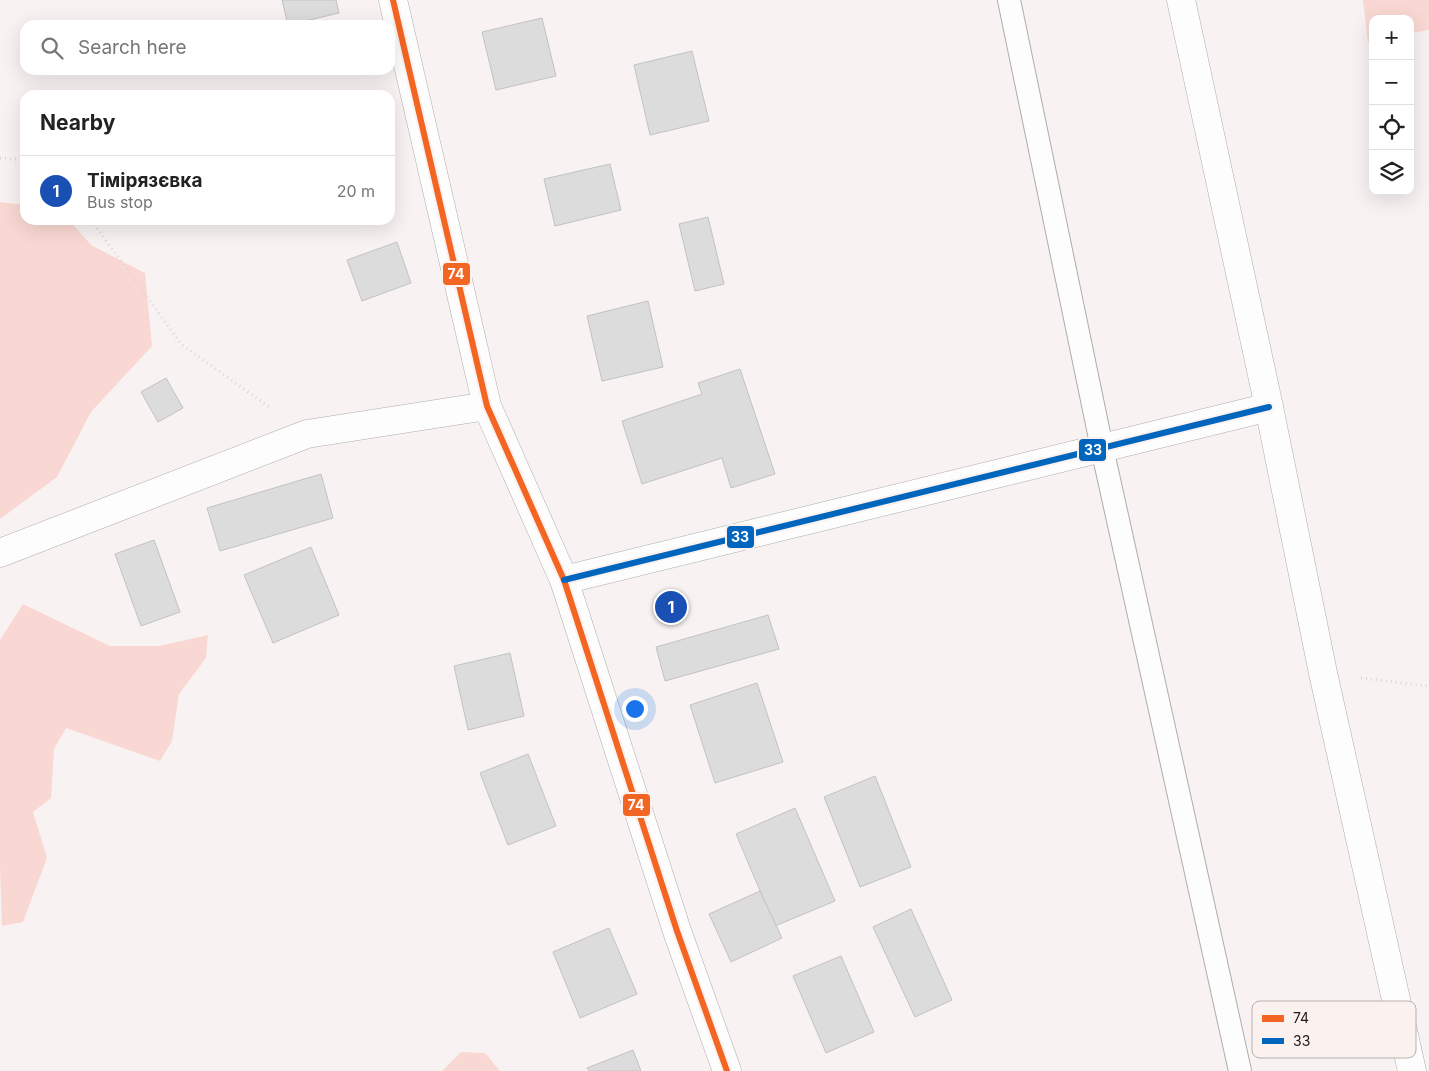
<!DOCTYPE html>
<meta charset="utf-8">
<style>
body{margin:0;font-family:Inter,sans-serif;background:#f2f2f2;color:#222}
.controls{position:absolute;right:15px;top:15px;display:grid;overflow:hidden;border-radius:10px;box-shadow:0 5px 20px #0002}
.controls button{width:45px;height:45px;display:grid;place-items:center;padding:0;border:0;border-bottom:1px solid #e0e0e0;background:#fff;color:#222;font:25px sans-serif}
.you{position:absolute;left:634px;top:708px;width:18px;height:18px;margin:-12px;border:4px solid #fff;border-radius:50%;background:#1a73e8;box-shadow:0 0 0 8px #1a73e833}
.badge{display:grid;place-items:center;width:32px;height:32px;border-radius:50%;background:#6a6665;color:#fff;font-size:16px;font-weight:700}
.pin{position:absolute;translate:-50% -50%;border:2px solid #fff;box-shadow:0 1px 5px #0006}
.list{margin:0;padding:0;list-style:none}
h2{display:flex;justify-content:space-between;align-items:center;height:65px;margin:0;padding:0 20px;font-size:21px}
h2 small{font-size:16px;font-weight:400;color:#767676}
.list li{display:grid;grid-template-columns:32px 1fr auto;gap:15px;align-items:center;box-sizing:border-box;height:70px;padding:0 20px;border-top:1px solid #e0e0e0}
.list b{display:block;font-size:19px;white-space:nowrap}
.list p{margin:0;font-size:16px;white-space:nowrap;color:#767676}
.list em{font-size:16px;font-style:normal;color:#767676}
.icon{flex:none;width:28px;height:28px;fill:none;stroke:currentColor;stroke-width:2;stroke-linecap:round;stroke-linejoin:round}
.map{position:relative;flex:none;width:1429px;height:1071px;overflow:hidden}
.search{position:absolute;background:#fff;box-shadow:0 5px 20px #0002;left:20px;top:20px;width:375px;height:55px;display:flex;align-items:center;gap:12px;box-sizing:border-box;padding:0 18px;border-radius:15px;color:#767676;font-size:19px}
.panel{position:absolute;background:#fff;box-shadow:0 5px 20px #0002;left:20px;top:90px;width:375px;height:135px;border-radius:15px}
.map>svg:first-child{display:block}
.green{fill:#f9d8d3}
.building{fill:#dddcdc;stroke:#c2c2c2}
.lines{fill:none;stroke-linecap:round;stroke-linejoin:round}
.service-casing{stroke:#afacaa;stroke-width:24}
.minor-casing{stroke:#afacaa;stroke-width:29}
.secondary-casing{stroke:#afacaa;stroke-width:29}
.path{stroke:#d9d7d7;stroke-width:3;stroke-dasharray:1 4;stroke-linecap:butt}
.service{stroke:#fefdfd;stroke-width:22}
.minor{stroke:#fefdfd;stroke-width:28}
.secondary{stroke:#fefdfd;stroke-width:28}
.bus-1-casing{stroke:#fbf1ef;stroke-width:10}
.bus-2-casing{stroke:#fbf1ef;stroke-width:10}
.bus-1{stroke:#f26522;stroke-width:6}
.bus-2{stroke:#0065bd;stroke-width:6}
.key{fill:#fbf1ef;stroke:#b8b0af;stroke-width:1}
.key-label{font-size:14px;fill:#1d1a19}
.line-badge{stroke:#fbf1ef;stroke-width:2}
.badge-label{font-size:14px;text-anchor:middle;font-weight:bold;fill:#fff}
</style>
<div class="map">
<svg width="1429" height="1071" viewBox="0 0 1429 1071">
<rect width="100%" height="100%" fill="#f8f3f2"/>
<!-- green -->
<g class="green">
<path d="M1363,0h66v30l-19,3v-14h-37v22l-5,1z"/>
<path d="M0,202l25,3v15h44l22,25 54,28 7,73 -61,66 -34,65 -57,42z"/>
<path d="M23,604l87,42h49l49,-11 -2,23 -27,36 -7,47 -12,20 -94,-33 -12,21 -3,49 -18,14 14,46 -24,64 -21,4 -2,-58v-228z"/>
<path d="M461,1052l24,1 15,18h-58z"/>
</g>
<!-- building -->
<g class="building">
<path d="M282,0h54l3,13 -51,12z"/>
<path d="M542,18l14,58 -60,14 -14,-58z"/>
<path d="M692,51l17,70 -59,14 -16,-70z"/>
<path d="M610,164l11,46 -66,16 -11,-47z"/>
<path d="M708,217l16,67 -29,7 -16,-67z"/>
<path d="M397,242l14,41 -49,18 -15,-41z"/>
<path d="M648,301l15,66 -61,14 -15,-65z"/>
<path d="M740,369l35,105 -44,14 -9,-30 -80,26 -20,-63 80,-27 -4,-11z"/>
<path d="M166,378l17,30 -25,14 -17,-30z"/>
<path d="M321,474l12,44 -113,33 -13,-43z"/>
<path d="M154,540l26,72 -39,14 -26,-72z"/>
<path d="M311,547l28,68 -66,28 -29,-68z"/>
<path d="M768,615l11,34 -114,32 -9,-34z"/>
<path d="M510,653l14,63 -56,14 -14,-64z"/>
<path d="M757,683l26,79 -68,21 -25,-78z"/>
<path d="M528,754l28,72 -48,19 -28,-72z"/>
<path d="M875,776l36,91 -51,20 -36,-90z"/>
<path d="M795,808l40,93 -60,25 -39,-92z"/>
<path d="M760,891l22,47 -51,24 -22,-48z"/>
<path d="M911,909l41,91 -37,17 -42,-90z"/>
<path d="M609,928l28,66 -57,24 -27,-66z"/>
<path d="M841,956l33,76 -48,21 -33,-77z"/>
<path d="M633,1050l8,21h-52l-2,-3z"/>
</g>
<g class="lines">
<!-- service casing -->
<g class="service-casing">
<path id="service" d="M1009,0l93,448 138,623"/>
</g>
<!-- minor casing -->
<g class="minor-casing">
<g id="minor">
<path d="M393,0l94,406 77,174 113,351 50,140"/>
<path d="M0,553l307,-119 180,-28"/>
<path d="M564,580l705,-173"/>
</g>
</g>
<!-- secondary casing -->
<g class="secondary-casing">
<path id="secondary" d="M1181,0l88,407 54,266 89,398"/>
</g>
<!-- path -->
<g class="path">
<path d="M0,158l25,2"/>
<path d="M91,220l91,125 90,64"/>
<path d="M1361,678l68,8"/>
</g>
<!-- service -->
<use href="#service" class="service"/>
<!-- minor -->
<use href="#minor" class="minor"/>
<!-- secondary -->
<use href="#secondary" class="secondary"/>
<!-- bus-1 casing -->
<g class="bus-1-casing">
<path id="bus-1" d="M393,0l94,406 77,174 113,351 50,140"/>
</g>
<!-- bus-2 casing -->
<g class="bus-2-casing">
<path id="bus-2" d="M564,580l705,-173"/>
</g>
<!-- bus-1 -->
<use href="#bus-1" class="bus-1"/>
<!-- bus-2 -->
<use href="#bus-2" class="bus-2"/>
</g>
<!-- legend -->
<rect x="1252" y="1001" width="164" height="57" rx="8" class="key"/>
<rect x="1262" y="1015" width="22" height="7" fill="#f26522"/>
<rect x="1262" y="1038" width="22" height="6" fill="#0065bd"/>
<g class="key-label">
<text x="1293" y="1023">74</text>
<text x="1293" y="1046">33</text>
</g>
<g class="line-badge">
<rect x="442" y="262" width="29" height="24" rx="5" fill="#f26522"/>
<rect x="1078" y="438" width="29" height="24" rx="5" fill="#0065bd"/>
<rect x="726" y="525" width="29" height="24" rx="5" fill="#0065bd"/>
<rect x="622" y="793" width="29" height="24" rx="5" fill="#f26522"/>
</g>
<g class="badge-label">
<text x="456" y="279">74</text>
<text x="1093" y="455">33</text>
<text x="740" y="542">33</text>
<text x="636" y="810">74</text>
</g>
</svg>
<div class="controls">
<button>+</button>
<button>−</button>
<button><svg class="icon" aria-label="locate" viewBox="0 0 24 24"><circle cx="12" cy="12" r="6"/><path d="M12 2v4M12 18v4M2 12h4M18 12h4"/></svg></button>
<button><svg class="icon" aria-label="layers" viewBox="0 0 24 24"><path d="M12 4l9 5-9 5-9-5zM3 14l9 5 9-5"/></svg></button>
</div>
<div class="you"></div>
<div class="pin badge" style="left:671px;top:607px;background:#1a4fb4">1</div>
<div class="search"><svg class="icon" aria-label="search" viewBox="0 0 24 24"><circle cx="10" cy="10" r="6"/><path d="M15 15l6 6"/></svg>Search here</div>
<section class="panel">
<h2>Nearby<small></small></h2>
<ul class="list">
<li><span class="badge" style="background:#1a4fb4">1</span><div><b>Тімірязєвка</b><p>Bus stop</p></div><em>20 m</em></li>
</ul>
</section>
</div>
